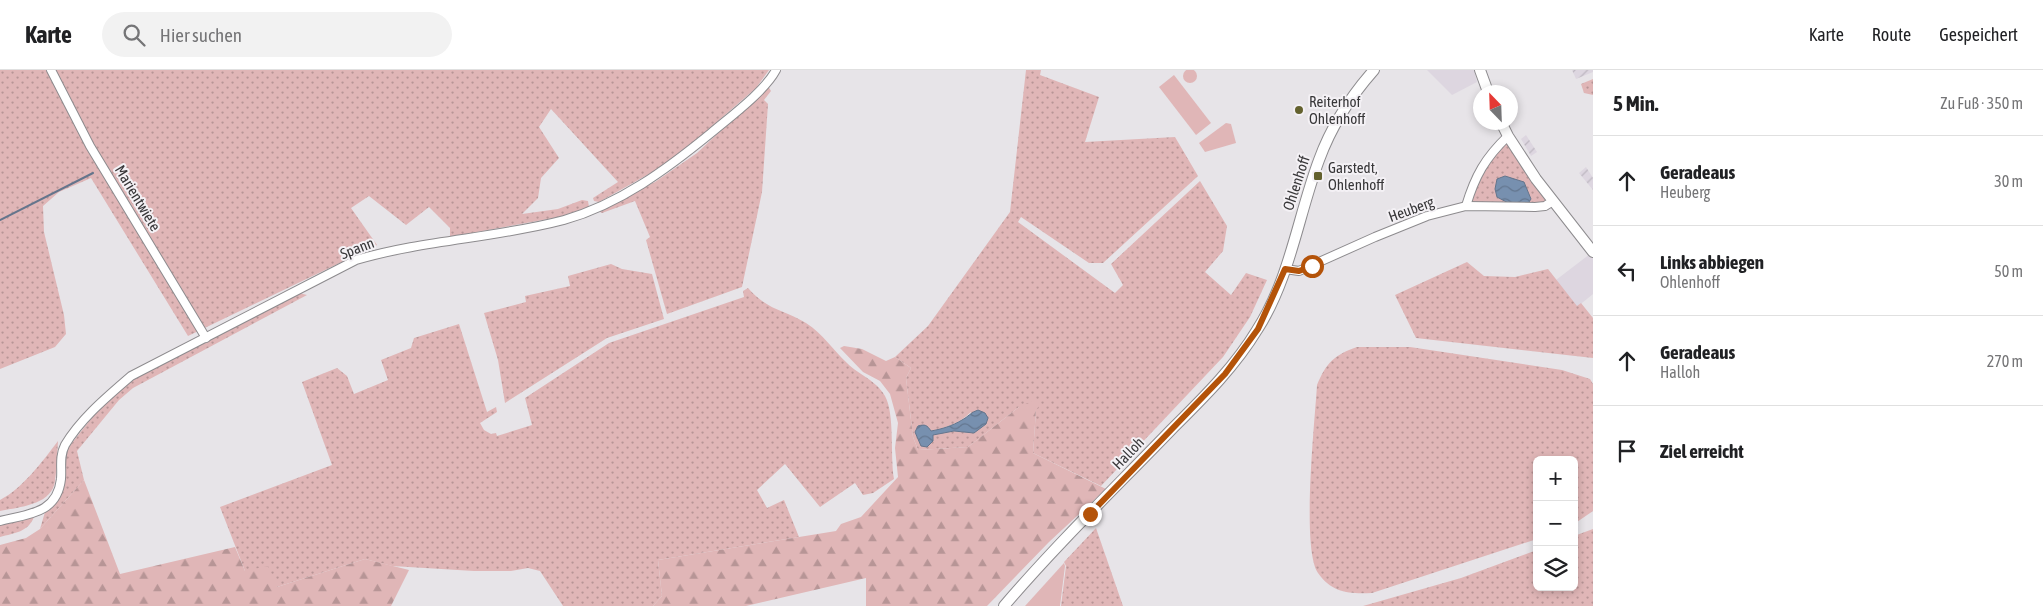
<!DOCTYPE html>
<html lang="de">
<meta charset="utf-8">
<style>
body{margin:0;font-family:"Asap Condensed",sans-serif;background:#f2f2f2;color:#202124}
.controls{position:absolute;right:15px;bottom:15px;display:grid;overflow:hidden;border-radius:8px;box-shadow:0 2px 8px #0003}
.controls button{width:45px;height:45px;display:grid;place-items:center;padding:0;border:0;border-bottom:1px solid #e0e0e0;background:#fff;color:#202124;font:25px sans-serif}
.compass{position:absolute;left:1473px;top:15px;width:45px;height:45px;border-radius:50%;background:#fff;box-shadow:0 2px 8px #0003;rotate:337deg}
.stop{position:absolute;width:15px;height:15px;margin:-11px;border:4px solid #b45309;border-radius:50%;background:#fff}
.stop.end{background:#b45309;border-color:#fff;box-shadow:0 1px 5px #0008}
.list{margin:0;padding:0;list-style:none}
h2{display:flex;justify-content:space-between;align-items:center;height:65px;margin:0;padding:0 20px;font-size:21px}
h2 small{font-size:16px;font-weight:400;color:#757577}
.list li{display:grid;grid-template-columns:32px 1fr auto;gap:15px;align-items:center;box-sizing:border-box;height:90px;padding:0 20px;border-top:1px solid #e0e0e0}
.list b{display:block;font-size:19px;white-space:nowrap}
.list p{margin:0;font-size:16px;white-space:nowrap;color:#757577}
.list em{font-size:16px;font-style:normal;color:#757577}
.icon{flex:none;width:28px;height:28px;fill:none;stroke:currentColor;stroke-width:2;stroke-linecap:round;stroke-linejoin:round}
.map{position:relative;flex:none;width:1593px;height:536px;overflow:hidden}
header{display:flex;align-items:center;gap:30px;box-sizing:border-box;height:70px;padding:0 25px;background:#fff;border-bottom:1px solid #e0e0e0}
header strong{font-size:24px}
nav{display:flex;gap:28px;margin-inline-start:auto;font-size:18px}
.search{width:350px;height:45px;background:#f2f2f2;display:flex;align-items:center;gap:12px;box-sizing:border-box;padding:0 18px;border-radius:28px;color:#757577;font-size:19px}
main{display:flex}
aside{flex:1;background:#fff}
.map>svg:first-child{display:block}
.built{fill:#ddd6e0}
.industrial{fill:url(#industrial-furrows)}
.grass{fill:url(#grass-dots);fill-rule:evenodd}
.forest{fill:url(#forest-firs)}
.pitch{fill:#e0b6b7}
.water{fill:url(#water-waves);stroke:#64758c}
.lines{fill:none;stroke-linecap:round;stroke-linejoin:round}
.stream{stroke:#64758c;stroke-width:2}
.minor-casing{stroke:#8d8b8e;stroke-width:10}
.major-casing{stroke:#8d8b8e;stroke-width:12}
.minor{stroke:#fff;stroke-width:8}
.major{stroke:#fff;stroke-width:10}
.route{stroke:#b45309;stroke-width:6}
.poi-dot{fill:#63612e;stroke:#f4f1f5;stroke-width:2}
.labels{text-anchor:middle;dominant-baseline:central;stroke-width:4;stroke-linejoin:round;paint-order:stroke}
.poi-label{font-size:15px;fill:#383739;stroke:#f4f1f5;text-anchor:start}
.street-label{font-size:15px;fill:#383739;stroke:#f4f1f5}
</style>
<header>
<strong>Karte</strong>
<div class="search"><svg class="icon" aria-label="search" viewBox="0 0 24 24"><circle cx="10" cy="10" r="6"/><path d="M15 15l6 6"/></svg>Hier suchen</div>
<nav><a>Karte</a><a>Route</a><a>Gespeichert</a></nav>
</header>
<main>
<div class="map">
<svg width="1593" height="536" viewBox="0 0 1593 536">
<defs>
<pattern id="industrial-furrows" width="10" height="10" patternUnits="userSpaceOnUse" patternTransform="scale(1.25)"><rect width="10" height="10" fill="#ddd6e0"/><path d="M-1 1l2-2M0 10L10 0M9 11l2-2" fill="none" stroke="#beb8c1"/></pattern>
<pattern id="grass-dots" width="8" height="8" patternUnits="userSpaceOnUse" patternTransform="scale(1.25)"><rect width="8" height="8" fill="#e0b6b7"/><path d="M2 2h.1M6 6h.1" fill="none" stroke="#b79596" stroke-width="1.8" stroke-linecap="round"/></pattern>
<pattern id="forest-firs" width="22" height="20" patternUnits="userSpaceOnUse" patternTransform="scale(1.25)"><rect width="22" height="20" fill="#e0b6b7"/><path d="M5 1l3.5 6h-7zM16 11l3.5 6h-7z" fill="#b79596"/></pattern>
<pattern id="water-waves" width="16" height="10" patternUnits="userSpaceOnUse" patternTransform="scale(1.25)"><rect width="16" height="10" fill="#7790af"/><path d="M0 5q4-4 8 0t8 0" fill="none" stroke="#63768f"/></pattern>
</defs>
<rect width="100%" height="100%" fill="#e7e4e8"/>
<!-- built -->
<g class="built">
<path d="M1427,0h47l3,12 -25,13z"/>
<path d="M1590,184l3,4v36l-16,13 -21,-27z"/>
</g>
<!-- industrial -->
<g class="industrial">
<path d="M1572,0h21v2l-17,7z"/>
<path d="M1526,65l11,17 -6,4 -10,-17z"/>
<path d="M1586,97l7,11v12l-14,-17z"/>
</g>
<!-- grass -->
<g class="grass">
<path d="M0,0h769l-13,18 -84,73 -73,41 -5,-1 -1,-3 25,-16 -67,-73 -12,18 20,31 -18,20 -3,20 -16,16 36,-5 24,-9 6,1 1,6 -30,10 -109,20v-9l-21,-21 -23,18 -37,-29 -18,12 26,37 -189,91 -97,-158 -32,14 -16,14 1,26 20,83 2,19 -11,13 -55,22z"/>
<path d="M1026,0h15l-1,5 59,22 -14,45 90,-5 23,39 -95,87h-14l-68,-46 -3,5 97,71 8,-8 -12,-21 89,-83 27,45 -4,25 -18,21 26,23 15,-22 21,7 -17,37 -27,40 -122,129 -68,-33 3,-43 -17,-3 -51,40 -50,3 -5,-13 -7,-59 5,-10 -16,-11 33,-31 82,-114zM971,342l3,21 -20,-2 -22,4 -4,-9 3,5c15,-3 29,-8 40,-19z"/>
<path d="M1593,9v16l-9,-2 -3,-9z"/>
<path d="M768,16l3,5 -7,9 4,4 -6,88 -20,95 -75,27 -21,-74 4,-3 -15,-36 -33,12 -4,-2 57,-29 42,-29z"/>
<path d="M1506,71l42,59 -9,5h-69c6,-25 16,-48 36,-64z"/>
<path d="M1467,192l17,14 31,1 33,-8 29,37 4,-3 12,15v40l-177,-20 -21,-43z"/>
<path d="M611,194l11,5 30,5 12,45 -57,19 -102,65 -7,-43 -14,-47 42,-11 -1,-6 45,-10 -2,-10z"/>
<path d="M748,218c20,23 35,21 58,35 17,11 27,27 41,40 12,12 29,17 38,33 10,18 5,60 9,83l-21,14 -10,2 -8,-12 -35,24 -35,-43 -28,26 10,18 17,-8 15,37 -141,23 4,36 -9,10h-90l-23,-35 -12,-3 -17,3h-37l-82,-5 -27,-7 -88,28 -32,-16 -25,-64 112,-42 -30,-83 35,-14 10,8 7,18 34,-14 -7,-20 30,-12 3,-10 45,-14 28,88 9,-5 1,5 -17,11 4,7 7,4 5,-1 1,3 35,-11 -7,-27 84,-55 135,-46 -1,-6z"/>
<path d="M299,223l8,2 -174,93 -14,12 -42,51 7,29 -44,49 5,-17 14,-15 4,-15 1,-21 4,-13 26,-33 29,-28 21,-14z"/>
<path d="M1357,277h53l152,23 28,9 3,5v127l-19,13v-64h-37v79l-165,54c-23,1 -40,0 -54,-20 -17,-25 -3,-153 -1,-188 9,-22 17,-30 40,-38z"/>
<path d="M58,371c-1,13 -1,27 -3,40 -3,24 -36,26 -55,30v-11c23,-12 42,-38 58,-59z"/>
<path d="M34,447c-6,15 -19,16 -34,20v-12z"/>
<path d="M1096,458l27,78h-62l5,-40 -2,-4z"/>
<path d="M1593,459v77h-230l98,-28 76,-28v37h37v-51z"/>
</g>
<!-- forest -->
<g class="forest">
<path d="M844,276l18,3 24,12 9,-4 16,11 -5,10 7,59 5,13 50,-3 51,-40 15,-7 5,6 -3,4 -3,43 73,36 -57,53 -62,64h-121v-28l-120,28h-93l9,-10 -4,-36 178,-29 5,-7 20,-7 37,-40 -3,-29 3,-25 -8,-29 -10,-13 -17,-9 -23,-24z"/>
<path d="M84,410l36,94 115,-27 10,24 23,-5 9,21 88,-28 44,11 -18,36h-391v-61l26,-7 14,-9z"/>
</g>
<!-- pitch -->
<g class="pitch">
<circle cx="1190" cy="6" r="7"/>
<path d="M1174,5l37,48 -15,12 -37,-48z"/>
<path d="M1226,53l5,1 5,19 -31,9 -6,-9z"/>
<path d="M1064,493l1,3 -5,40h-35z"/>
</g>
<!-- water -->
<g class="water">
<path d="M1505,106l19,6 7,17 -4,6h-15l-15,-8 -2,-8 2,-10z"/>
<path d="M978,340l7,3 3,5 -2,6 -12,9 -20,-2 -21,4v6l-6,6 -6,-1 -6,-14 3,-6c7,-2 9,-1 13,5 11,-2 21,-5 31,-11 6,-3 9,-8 16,-10z"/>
</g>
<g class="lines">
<!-- stream -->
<path class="stream" d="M0,150l93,-47"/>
<!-- minor casing -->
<g class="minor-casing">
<g id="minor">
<path d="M51,0l39,76 116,192"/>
<path d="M1466,136c9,-30 19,-48 42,-70"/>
<path d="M1285,199l14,2 76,-34 52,-21 39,-10 69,1 10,-1 8,-5"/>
<path d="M0,451c28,-7 57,-7 61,-42 1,-12 -2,-22 4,-34 16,-27 43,-49 66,-69l225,-116c68,-20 140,-22 208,-40 56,-16 103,-51 147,-87 19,-16 54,-42 65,-63"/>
</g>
</g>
<!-- major casing -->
<g class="major-casing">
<g id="major">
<path d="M1480,0l8,22"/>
<path d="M1501,52l7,14 28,43 57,73"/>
<path d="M1004,536c52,-61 111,-118 167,-176 31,-31 63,-62 86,-100 33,-51 41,-114 62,-170 12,-33 32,-64 55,-90"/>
</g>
</g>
<!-- minor -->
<use href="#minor" class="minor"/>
<!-- major -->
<use href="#major" class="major"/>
</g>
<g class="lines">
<!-- route -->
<path class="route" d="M1090,444l135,-140 33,-45 27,-60 14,2 13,-5"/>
</g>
<!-- markers -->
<g class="poi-dot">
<circle cx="1299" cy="40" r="5"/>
<rect x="1313" y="101" width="10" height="10" rx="2.5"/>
</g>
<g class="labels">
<!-- poi labels -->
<g class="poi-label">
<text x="1309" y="31">Reiterhof<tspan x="1309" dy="17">Ohlenhoff</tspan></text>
<text x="1328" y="97">Garstedt,<tspan x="1328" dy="17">Ohlenhoff</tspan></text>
</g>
<!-- street labels -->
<g class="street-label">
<text transform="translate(1296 113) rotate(-72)">Ohlenhoff</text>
<text transform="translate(138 128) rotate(59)">Marientwiete</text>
<text transform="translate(1411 139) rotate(-20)">Heuberg</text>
<text transform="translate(357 178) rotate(-21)">Spann</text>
<text transform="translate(1128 383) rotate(-46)">Halloh</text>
</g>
</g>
</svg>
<div class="controls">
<button>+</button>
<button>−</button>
<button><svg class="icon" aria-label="layers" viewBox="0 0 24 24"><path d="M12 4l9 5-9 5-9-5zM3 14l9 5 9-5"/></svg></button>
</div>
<svg class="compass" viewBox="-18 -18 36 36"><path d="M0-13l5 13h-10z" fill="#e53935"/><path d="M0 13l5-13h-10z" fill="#757577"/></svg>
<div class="stop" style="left:1312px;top:196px"></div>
<div class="stop end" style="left:1090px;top:444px"></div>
</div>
<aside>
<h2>5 Min.<small>Zu Fuß · 350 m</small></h2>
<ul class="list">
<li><svg class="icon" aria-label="ahead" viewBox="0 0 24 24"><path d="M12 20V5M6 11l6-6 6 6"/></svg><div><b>Geradeaus</b><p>Heuberg</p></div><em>30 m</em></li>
<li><svg class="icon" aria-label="left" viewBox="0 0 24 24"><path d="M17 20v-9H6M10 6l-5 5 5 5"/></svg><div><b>Links abbiegen</b><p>Ohlenhoff</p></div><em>50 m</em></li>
<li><svg class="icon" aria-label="ahead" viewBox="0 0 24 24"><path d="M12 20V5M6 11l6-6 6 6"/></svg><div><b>Geradeaus</b><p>Halloh</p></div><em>270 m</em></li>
<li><svg class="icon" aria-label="arrive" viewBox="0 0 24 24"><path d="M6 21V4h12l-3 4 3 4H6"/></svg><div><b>Ziel erreicht</b></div></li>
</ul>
</aside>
</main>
